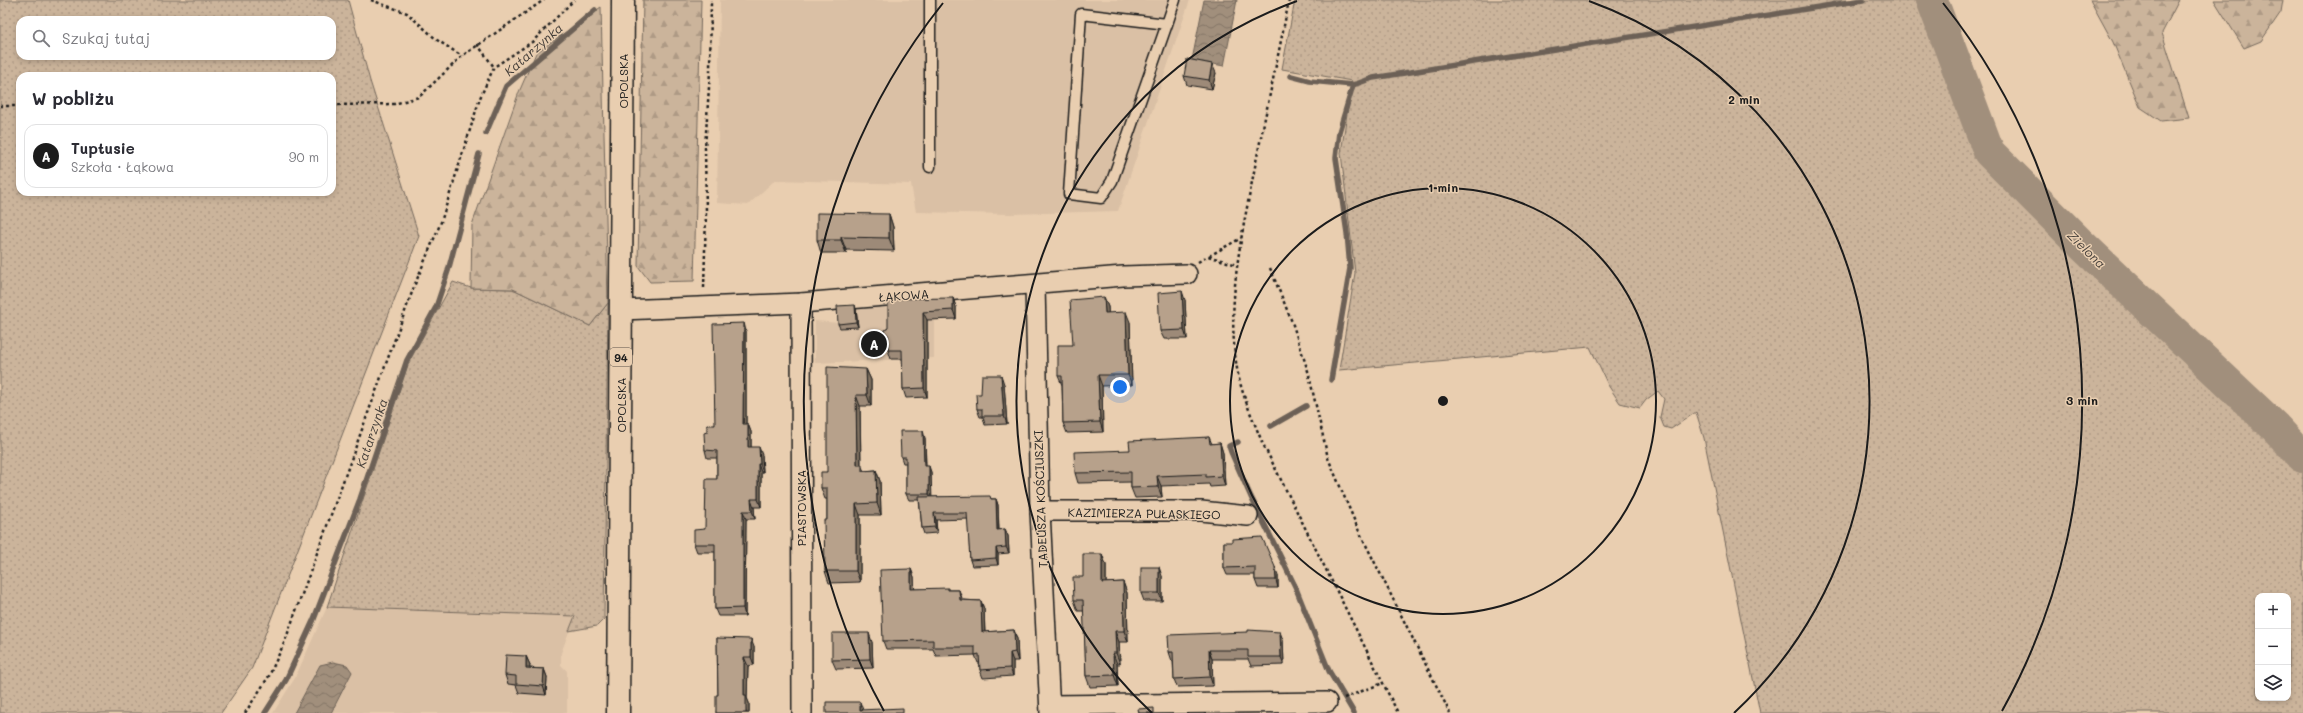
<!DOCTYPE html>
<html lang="pl">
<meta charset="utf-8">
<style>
body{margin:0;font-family:Mali,sans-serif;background:#f2f2f3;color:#2b2b33}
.controls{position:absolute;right:12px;bottom:12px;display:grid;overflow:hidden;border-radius:8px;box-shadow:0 2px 6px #0003}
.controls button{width:36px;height:36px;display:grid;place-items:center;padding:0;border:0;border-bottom:1px solid #e1e1e2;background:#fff;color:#2b2b33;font:20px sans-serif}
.you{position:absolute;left:1120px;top:387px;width:14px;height:14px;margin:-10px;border:3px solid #fff;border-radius:50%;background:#1a73e8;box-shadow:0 0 0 6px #1a73e833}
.badge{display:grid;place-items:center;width:26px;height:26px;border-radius:50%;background:#1c1c1c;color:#fff;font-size:13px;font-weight:700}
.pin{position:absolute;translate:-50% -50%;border:2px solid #fff;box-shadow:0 1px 4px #0006}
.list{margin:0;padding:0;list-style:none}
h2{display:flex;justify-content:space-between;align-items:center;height:52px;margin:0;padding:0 16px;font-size:17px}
h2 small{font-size:13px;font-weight:400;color:#7c7c81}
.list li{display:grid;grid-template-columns:26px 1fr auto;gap:12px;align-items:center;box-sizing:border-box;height:64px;margin:0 8px 8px;padding:0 8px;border:1px solid #e1e1e2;border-radius:12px}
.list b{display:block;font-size:15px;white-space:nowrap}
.list p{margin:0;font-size:13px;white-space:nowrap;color:#7c7c81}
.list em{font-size:13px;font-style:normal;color:#7c7c81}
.icon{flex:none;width:22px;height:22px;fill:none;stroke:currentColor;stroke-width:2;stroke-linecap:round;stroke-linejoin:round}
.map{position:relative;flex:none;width:2303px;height:713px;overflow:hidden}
.search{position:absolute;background:#fff;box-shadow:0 2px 6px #0003;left:16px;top:16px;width:320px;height:44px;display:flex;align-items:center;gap:10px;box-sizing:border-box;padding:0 14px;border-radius:12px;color:#7c7c81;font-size:15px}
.panel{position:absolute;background:#fff;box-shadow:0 2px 6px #0003;left:16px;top:72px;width:320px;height:124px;border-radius:12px}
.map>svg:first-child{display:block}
.built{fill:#dac0a5}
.grass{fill:url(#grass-dots);stroke:#74685c;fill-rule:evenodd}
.forest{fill:url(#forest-firs);stroke:#74685c}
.water{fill:url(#water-waves);stroke:#6c6156}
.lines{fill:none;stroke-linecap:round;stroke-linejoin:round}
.stream{stroke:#6c6156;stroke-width:5.5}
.river{stroke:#a18f7c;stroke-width:32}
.lane-casing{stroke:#1c1c1c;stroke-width:13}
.street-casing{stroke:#1c1c1c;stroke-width:22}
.primary-casing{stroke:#1c1c1c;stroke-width:25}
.path{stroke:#1c1c1c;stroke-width:2.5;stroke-dasharray:3 3;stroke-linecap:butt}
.lane{stroke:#e9ceb0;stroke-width:10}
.street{stroke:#e9ceb0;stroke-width:19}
.primary{stroke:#e9ceb0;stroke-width:22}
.wall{fill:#9d8a78;stroke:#1c1c1c}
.shaded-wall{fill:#807161;stroke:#1c1c1c}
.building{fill:#b7a18b;stroke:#1c1c1c}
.ring{fill:none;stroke:#1c1c1c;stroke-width:2}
.labels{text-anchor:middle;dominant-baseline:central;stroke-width:3;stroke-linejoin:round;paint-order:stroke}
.shield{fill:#e9ceb0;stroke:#5a5148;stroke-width:1}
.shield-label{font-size:11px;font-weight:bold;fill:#1c1c1c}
.street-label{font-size:12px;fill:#1c1c1c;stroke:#e9ceb0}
.water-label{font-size:13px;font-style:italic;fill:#443e39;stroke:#e9ceb0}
.centre{fill:#1c1c1c;stroke:#e9ceb0;stroke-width:2}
.ring-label{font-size:12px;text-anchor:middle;font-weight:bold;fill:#1c1c1c;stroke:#e9ceb0;stroke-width:3;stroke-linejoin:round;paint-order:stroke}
</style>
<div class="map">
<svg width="2303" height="713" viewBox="0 0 2303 713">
<defs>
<pattern id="grass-dots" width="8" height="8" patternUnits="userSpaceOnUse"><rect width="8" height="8" fill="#cbb49b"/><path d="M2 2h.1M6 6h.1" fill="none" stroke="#ae9a85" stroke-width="1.8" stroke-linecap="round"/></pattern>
<pattern id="forest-firs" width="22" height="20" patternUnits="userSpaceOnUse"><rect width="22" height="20" fill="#cbb49b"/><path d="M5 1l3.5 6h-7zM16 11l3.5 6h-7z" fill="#ae9a85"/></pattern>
<pattern id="water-waves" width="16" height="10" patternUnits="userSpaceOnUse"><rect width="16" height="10" fill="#a18f7c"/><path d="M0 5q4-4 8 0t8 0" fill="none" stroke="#827465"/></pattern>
</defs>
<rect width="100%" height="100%" fill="#e9ceb0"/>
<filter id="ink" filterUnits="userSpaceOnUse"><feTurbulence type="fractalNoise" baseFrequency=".025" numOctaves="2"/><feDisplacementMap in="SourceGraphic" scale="8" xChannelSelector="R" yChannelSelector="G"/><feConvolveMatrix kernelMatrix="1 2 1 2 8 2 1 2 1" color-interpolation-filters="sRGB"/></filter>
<g filter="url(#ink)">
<!-- built -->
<g class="built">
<path d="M720,0h470l-72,211 -107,3 -95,-2 -5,-28 -136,-4 -27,25 -31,-2z"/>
<path d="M934,300v58l-119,5v-42l24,2 -1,-15z"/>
<path d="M327,607l248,9 -14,37v12l6,6v42h-294l22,-35z"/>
</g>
<!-- grass -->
<g class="grass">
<path d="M0,0h348l22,81 49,155 -167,432 -31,45h-221zM20,20h312v36h-312zM20,76h312v116h-312z"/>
<path d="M1295,0h634l49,142 11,17 15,17 154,149 59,53 86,89v246h-543l-56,-275 -8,-26 -25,17 -7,-2 -4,-10 4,-18 -6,-8 -12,9 -6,8 -20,-5 -12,-18 -18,-38 -251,23 16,-97 -14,-120 11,-72 -70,-12zM2258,596h30v102h-30z"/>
<path d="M453,282l18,6 42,1 77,37 18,-23 -4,316 -7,7 -28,5 6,-15 -248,-9 82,-245z"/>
</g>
<!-- forest -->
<g class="forest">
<path d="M643,0h58l-7,281 -44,1 -12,-16z"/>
<path d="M2090,0h89l-17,33 27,85 -28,3 -21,-14 -27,-65z"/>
<path d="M2214,0h69l-2,12 -20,29 -17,7z"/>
<path d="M601,7l7,296 -18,23 -77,-37 -42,-1 1,-63 47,-133 17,-39z"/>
</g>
<!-- water -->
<g class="water">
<path d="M1204,0h33l-13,66 -32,-6z"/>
<path d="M333,662l14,3 5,7 -21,41h-37l26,-48z"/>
</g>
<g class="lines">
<!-- stream -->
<g class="stream">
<path d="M1291,76l19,5 43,4 20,-7 490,-78"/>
<path d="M486,133l20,-47 89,-76"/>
<path d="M1331,380l19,-112 -3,-35 -11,-75 3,-26 14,-47"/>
<path d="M1271,426l35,-20"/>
<path d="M1238,442l-9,4 2,6 20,45 44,89 34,85 25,42"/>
<path d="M265,713l21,-33 28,-61 46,-120 47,-139 29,-53 12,-36 31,-117"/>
</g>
<!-- river -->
<path class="river" d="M1932,0l57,152 93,93 193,182 28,30"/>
<!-- lane casing -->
<g class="lane-casing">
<g id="lane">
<path d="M1167,24l-86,-10 -12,180 32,4 11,-17 55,-157 8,-24"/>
<path d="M930,167v-167"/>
</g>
</g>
<!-- street casing -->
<g class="street-casing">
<g id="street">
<path d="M1035,285l5,226 10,202"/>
<path d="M801,303l1,410"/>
<path d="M621,310l180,-7 322,-27 64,-2"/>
<path d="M1040,511h161l47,5"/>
<path d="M1050,705l277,-3"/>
</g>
</g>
<!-- primary casing -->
<g class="primary-casing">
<path id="primary" d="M618,713l5,-713"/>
</g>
<!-- path -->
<g class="path">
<path d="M371,0l36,13 30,27 25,16"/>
<path d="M1289,0c-12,63 -26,125 -38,187 -12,61 -25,125 -13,187 5,24 15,45 24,68l136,271"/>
<path d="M477,44l17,23"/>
<path d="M332,105l62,-1 25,-7 43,-41 82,-56"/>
<path d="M0,106h20"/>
<path d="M1209,256l32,-18"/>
<path d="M1198,262l10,-6 29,9"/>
<path d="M1270,268l22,54 16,49 20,87 30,71 92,184"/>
<path d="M704,288l2,-76 -1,-64 5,-76 1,-72"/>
<path d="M1344,698l39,-15"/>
<path d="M245,713l24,-37 16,-35 130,-357 26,-62 39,-124 14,-31 38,-25 42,-42"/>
</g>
<!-- lane -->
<use href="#lane" class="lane"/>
<!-- street -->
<use href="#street" class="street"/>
<!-- primary -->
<use href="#primary" class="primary"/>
</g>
<!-- wall -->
<g class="wall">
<path d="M1216,73l-4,16 -25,-4 -3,-9z"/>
<path d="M889,214l4,13 1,24 -48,-1v3h-25l-4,-13z"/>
<path d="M1104,297l4,10v6l22,9 2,63 -30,1 1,46 -36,1 -4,-10 -1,-38 -4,-9 15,-31z"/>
<path d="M953,298l3,9v12l-29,1v77l-21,1 -3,-9v-30h-12l-3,-9v-9l-1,-1 -3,-9 4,-3z"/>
<path d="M1185,300l2,39h-23l-4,-8z"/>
<path d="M856,309l2,18 -18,1 -2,-4z"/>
<path d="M746,331v93h2l3,8v15l11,8 1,17h-2v35h-7l1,12h-9l-1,97h-27l-3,-7v-57h-18l-3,-8 11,-15 12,-50v-21h-10l-2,-8 2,-18 8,-7z"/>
<path d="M866,369l5,11v26h-11l1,59 3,6 12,-1 4,11 1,34h-21v67l-31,1 -4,-12 2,-51v-21h-2l-4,-11 6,-16z"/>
<path d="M1004,384l3,40 -22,1 -2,-8h-3l-3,-8 4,-15z"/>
<path d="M1209,437l3,7 8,-1 3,10 2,33 -15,1 -1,-3 -48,2 1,11 -27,1 -4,-10v-6l-53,1 -3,-10 55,-23z"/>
<path d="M925,438l1,28 5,6v25l65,2 2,6 1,25 6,-1 3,7 1,17 -11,1v11l-26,1 -2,-6 -2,-41 -32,1 1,13 -13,1 -2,-6 -3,-28h-10l-3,-6v-31h-3l-2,-6z"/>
<path d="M1224,542l54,33v13h-20l-3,-8v-5h-28l-3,-7z"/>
<path d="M1102,554l4,11v18l17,-1 4,11 1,49h-9l1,22h-3l1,22 -28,1 -4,-11 -2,-65h-6l-4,-11 9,-23z"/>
<path d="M911,569l3,8v12l35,1h10l3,10 19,1 3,8 1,23 29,-2 3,9 1,22h-5v15l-30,2 -3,-8v-7h-2l-3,-8 -39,1 -3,-7h-47l-3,-8z"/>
<path d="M1162,576v25h-18l-3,-8z"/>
<path d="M717,638l37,9v18l-6,1 -1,32 2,5v10h-33l2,-18z"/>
<path d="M1283,640l1,25 -33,1 -3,-7h-36l1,27 -36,1 -3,-8 -1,-18h-1l-3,-9z"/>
<path d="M872,642l1,26 -37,1 -4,-9z"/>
<path d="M526,656l4,9 -1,3 15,1 3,8 -1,18 -27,-2 -3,-8 -8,-1 -3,-9z"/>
</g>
<!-- shaded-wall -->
<g class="shaded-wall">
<path d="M1212,64l4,9 -4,16 -3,-9z"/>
<path d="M889,214l4,13 1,24 -5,-13z"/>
<path d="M841,237l5,13v3l-5,-13z"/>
<path d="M1182,291l3,9 2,39 -3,-9z"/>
<path d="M1104,297l4,10 1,16 -4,-10z"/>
<path d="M953,298l3,9v12l-3,-9z"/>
<path d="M855,305l1,4 2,18 -2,-5z"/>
<path d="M923,312l4,8v77l-3,-9z"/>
<path d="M1126,312l4,10 2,63 -4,-10z"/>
<path d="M744,323l2,8v101l-3,-8z"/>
<path d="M866,369l5,11v26l-4,-11z"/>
<path d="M1001,375l3,9 3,40 -3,-8z"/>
<path d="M1098,375l4,11 1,46 -3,-10z"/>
<path d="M856,395l4,11 1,71 -4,-12z"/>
<path d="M748,424l3,8v23l-3,-8z"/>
<path d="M923,431l2,7 1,34 -2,-6z"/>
<path d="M1220,443l3,10 2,33 -3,-10z"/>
<path d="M759,447l3,8 1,17 -3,-8z"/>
<path d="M758,464l3,8v35l-3,-8z"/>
<path d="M929,466l2,6 1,28 -3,-6z"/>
<path d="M876,470l4,11 1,34 -4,-12z"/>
<path d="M1157,476l4,10 1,11 -4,-10z"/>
<path d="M751,499l3,8 1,12 -3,-8z"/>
<path d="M996,499l2,6 1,31 -2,-6z"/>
<path d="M856,504l4,11v67l-4,-11z"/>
<path d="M743,511l3,8 -1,97 -2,-8z"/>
<path d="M934,513l2,7 1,13 -2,-6z"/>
<path d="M1005,529l3,7 1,17 -3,-6z"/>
<path d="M996,548l2,6v11l-2,-7z"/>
<path d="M1102,554l4,11v29l-4,-11z"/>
<path d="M1159,567l3,9v25l-3,-8z"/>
<path d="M1275,567l3,8v13l-2,-8z"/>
<path d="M911,569l3,8 1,20 -4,-8z"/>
<path d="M1123,582l4,11 1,49 -4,-11z"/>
<path d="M959,590l3,8 1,10 -3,-8z"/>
<path d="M981,601l3,8 1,31 -3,-8z"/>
<path d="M1014,630l3,9 1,22 -3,-9z"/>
<path d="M1115,631l4,11 1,22 -4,-11z"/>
<path d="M1280,632l3,8 1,25 -3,-8z"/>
<path d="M869,633l3,9 1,26 -3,-9z"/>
<path d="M751,639l3,8v18l-3,-8z"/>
<path d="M1209,650l3,9 1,27 -3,-9z"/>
<path d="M1010,653l3,8v15l-3,-8z"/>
<path d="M1113,653l4,11 1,22 -4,-11z"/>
<path d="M526,656l4,9 -1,11 -3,-8z"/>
<path d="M744,657l4,9 -1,32 2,5v10h-3l-2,-18z"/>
<path d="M544,669l3,8 -1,18 -3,-9z"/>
<path d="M860,702l3,8h-3z"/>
</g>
<!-- building -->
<g class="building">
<path d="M1187,59l25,5 -3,16 -25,-4z"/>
<path d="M817,213l72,1v24l-48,-1v3h-24z"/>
<path d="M1182,291l2,39 -24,1 -2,-38z"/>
<path d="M1104,297l1,16 21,-1 2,63h-30l2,47 -37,1 -1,-47h-4v-31h15l-3,-45z"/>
<path d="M953,298v12l-30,2 1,76 -21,1 -1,-39h-14v-15l-4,-4 4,-3v-29z"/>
<path d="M855,305l1,17 -18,2 -1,-18z"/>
<path d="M744,323l-1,101h5v23h11l1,17h-2v35h-7l1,12h-9v97l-28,1v-65h-21v-14l11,-1 1,-50h11v-28l-12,-1 -1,-17 3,-1v-7h8l-2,-101z"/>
<path d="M827,367l39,2 1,26h-11l1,70h5v6l14,-1 1,33 -21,1v67h-31l-1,-51h3v-32h-6v-16h6z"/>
<path d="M982,375h19l3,41h-22v-7h-5l-1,-15h5z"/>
<path d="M900,431h23l1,35h5v28h-23v-37h-5z"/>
<path d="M1209,437l1,7 10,-1 2,33 -16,1v-3l-49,2 1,11 -27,1v-16l-56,1 -1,-21 56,-2 -1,-9z"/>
<path d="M990,496l1,3h5l1,31 8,-1 1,18 -10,1v10l-26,2 -3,-47h-33l1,14 -13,1 -3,-31z"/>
<path d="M1262,537l13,30 1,13h-21v-13l-31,1v-26h8v-3z"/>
<path d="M1083,554h19v29l21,-1 1,49h-9l1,22h-3l1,22 -28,1 -3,-76h-9l-1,-23h10z"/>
<rect x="1141" y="567" width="18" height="26"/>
<path d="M911,569v20l37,-1v2h11l1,10 21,1 1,31 32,-2 1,22 -5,1v15l-30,2 -1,-16 -4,1v-8h-42v-7l-50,1 -3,-71z"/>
<path d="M1248,630l32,2 1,25h-33v-7h-39l1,27 -36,2 -1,-27h-4l-1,-17 80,-3z"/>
<path d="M832,633h37l1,26 -38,1z"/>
<path d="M717,638l34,1v18h-7v38h2v18h-30v-18h2z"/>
<path d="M506,655l20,1v12l18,1 -1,17 -27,-2v-8l-11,-1z"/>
<path d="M826,702h34v8l43,-2v5h-77z"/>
<path d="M1154,708v5h-15l-1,-4z"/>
</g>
</g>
<!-- distance rings -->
<g class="ring">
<circle cx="1443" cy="401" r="213"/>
<path d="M1152 713A426 426 0 0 1 1297 1M1589 1A426 426 0 0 1 1734 713"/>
<path d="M884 711A639 639 0 0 1 943 3M1943 3A639 639 0 0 1 2002 711"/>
</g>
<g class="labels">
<!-- shield labels -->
<rect class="shield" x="610" y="348" width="22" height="18" rx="3"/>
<g class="shield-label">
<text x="621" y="357">94</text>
</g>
<!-- street labels -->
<g class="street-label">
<text transform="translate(623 81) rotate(-90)">OPOLSKA</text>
<text transform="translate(904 295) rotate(-4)">ŁĄKOWA</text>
<text transform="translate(621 405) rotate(-90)">OPOLSKA</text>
<text transform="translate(1040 499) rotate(-92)">TADEUSZA KOŚCIUSZKI</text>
<text transform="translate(801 508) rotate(-90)">PIASTOWSKA</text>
<text transform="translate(1144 513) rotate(1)">KAZIMIERZA PUŁASKIEGO</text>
</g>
<!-- water labels -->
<g class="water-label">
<text transform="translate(533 49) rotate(-41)">Katarzynka</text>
<text transform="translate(2087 249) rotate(44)">Zielona</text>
<text transform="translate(371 433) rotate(-71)">Katarzynka</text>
</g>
</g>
<circle cx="1443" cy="401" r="6" class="centre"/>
<g class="ring-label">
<text x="1744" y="104">2 min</text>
<text x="1443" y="192">1 min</text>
<text x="2082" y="405">3 min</text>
</g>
</svg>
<div class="controls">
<button>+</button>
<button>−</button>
<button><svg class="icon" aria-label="layers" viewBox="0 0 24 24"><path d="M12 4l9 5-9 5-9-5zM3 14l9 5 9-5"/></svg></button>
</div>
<div class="you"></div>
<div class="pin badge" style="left:874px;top:344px">A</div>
<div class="search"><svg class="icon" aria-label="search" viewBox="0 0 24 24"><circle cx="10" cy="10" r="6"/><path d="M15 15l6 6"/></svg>Szukaj tutaj</div>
<section class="panel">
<h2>W pobliżu<small></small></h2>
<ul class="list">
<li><span class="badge">A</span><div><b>Tuptusie</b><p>Szkoła · Łąkowa</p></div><em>90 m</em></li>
</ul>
</section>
</div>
